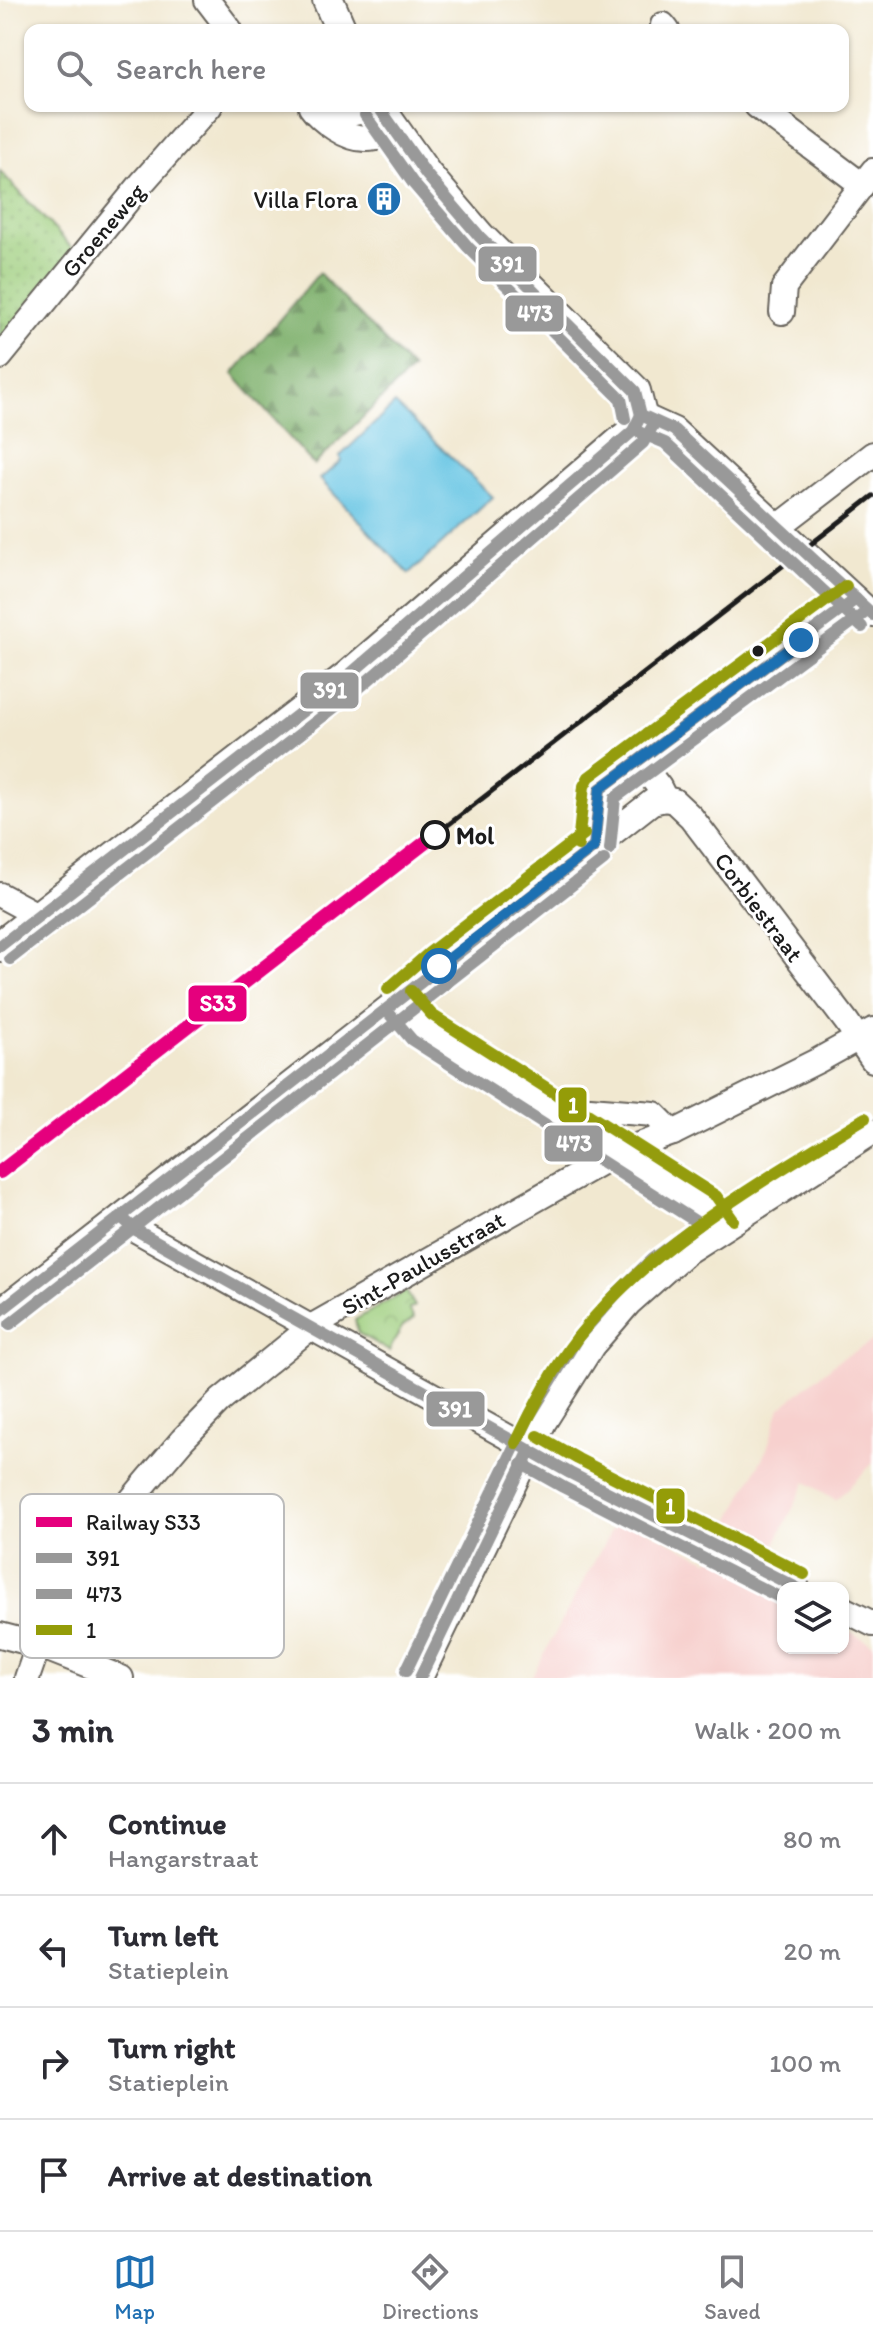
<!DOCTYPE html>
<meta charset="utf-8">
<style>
body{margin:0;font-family:Itim,sans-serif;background:#f7f7f7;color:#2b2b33}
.controls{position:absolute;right:24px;bottom:24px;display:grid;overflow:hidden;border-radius:16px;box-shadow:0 2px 6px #0004}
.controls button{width:72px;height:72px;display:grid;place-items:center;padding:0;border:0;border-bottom:2px solid #e1e1e2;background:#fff;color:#2b2b33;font:40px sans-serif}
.stop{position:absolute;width:24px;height:24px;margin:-18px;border:6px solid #1f6fb2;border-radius:50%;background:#fff}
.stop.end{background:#1f6fb2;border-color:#fff;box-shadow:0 2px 8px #0008}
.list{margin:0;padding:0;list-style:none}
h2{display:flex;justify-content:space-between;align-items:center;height:104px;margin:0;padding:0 32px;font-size:34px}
h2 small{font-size:26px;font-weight:400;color:#7c7c81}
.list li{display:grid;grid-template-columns:52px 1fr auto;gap:24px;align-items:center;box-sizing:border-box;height:112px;padding:0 32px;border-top:2px solid #e1e1e2}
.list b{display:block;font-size:30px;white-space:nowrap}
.list p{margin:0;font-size:26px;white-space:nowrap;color:#7c7c81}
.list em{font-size:26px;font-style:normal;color:#7c7c81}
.icon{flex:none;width:44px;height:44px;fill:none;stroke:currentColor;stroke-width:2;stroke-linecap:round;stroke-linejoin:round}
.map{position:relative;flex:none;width:873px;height:1678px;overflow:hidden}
.search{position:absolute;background:#fff;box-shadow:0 2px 6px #0004;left:24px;right:24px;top:24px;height:88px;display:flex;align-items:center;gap:20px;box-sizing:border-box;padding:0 28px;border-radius:16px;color:#7c7c81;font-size:30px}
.sheet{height:552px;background:#fff}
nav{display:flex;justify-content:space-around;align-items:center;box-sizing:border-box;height:112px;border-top:2px solid #e1e1e2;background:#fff;font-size:22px;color:#7c7c81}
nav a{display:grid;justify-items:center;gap:4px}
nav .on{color:#1f6fb2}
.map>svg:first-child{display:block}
.built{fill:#f7d0ce}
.grass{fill:url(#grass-dots);stroke:#5c744c;stroke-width:2}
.forest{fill:url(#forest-firs);stroke:#4d6644;stroke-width:2}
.park{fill:url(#park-crowns);stroke:#5c744c;stroke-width:2}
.water{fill:#65c4e3;stroke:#407080;stroke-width:2}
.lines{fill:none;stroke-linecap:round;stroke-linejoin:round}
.minor-casing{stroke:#67635b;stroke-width:28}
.major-casing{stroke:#67635b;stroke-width:34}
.minor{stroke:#fff;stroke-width:24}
.major{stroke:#fff;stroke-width:30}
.rail{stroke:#1c1c1c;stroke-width:5}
.bus-1-casing{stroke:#fff;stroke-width:18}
.bus-2-casing{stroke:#fff;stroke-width:18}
.bus-3-casing{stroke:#fff;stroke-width:18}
.bus-1{stroke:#999;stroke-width:12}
.bus-2{stroke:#999;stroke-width:12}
.bus-3{stroke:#949c08;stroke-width:12}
.rail-1-casing{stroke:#fff;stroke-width:20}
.rail-1{stroke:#e5007d;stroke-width:14}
.route{stroke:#1f6fb2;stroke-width:10}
.bus-dot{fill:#1c1c1c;stroke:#fff;stroke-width:3}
.stop-dot{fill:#fff;stroke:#1c1c1c;stroke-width:4}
.labels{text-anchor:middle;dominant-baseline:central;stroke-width:6;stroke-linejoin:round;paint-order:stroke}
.poi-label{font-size:24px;fill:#1c1c1c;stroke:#fff;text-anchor:end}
.street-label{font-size:24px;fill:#1c1c1c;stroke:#fff}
.stop-label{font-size:24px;font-weight:bold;fill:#1c1c1c;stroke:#fff;text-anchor:start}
.key{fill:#fff;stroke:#bbb;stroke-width:2}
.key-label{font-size:22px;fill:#1c1c1c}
.line-badge{stroke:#fff;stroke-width:3}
.badge-label{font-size:22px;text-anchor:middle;font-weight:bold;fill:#fff}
</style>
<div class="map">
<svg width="873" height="1678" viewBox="0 0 873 1678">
<defs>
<pattern id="grass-dots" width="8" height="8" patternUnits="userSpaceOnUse" patternTransform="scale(2)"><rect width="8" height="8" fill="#9dcd7c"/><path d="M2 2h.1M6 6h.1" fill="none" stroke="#87af6b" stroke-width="1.8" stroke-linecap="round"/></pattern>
<pattern id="forest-firs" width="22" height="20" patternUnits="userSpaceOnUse" patternTransform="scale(2)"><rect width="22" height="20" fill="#7eb06c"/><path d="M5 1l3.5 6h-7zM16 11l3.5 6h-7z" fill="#668e58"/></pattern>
<pattern id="park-crowns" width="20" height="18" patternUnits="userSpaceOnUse" patternTransform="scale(2)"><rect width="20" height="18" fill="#9dcd7c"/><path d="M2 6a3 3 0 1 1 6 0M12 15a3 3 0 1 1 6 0" fill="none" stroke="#87af6b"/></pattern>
</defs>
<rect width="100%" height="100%" fill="#fff"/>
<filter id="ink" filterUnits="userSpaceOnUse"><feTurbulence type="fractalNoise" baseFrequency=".0125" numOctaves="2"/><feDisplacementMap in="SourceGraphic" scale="16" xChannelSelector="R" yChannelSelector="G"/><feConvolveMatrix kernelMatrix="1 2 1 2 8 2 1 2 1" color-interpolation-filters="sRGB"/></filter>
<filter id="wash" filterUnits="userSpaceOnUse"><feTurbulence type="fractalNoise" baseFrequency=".006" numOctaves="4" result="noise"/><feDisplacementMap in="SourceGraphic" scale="32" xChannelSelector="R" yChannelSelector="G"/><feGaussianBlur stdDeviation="1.8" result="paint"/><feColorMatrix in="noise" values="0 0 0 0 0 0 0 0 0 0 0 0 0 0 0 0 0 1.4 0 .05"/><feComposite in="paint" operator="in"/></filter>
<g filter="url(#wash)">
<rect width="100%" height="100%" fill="#f1e8d0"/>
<!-- built -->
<path class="built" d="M873,1341v122l-37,37 -30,-18 -37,74 -16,27 30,15v50h60v-20l30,16v34h-342l88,-162 90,45 58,-112 13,-41 59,-48z"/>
<!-- grass -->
<path class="grass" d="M0,171l74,79 -74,93z"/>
<!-- forest -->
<path class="forest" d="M319,273l93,96 -98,96 -81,-91z"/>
<!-- park -->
<path class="park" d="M406,1291l9,15 -6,3 5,9 -12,9 -13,24 -31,-18 -3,-13z"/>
<!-- water -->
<path class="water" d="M395,404l98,93 -84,77 -89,-95 21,-18 -1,-5z"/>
</g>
<g filter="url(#ink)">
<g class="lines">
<!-- minor casing -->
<g class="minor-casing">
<g id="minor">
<path d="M207,0l23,30"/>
<path d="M663,25l4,5"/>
<path d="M757,106l105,79"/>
<path d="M311,107c10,14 35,32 54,32 10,1 22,-4 32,-5"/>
<path d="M314,108c26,9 37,8 63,-2"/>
<path d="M782,312l2,-25 89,-116"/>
<path d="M0,357l141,-173 69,-78"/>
<path d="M641,415l33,15 199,185"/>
<path d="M778,527l95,-73"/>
<path d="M639,761l20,26 6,12 9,2 17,16 155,204 27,39"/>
<path d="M594,847l6,-58 256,-190"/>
<path d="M0,895l39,21"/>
<path d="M399,1001l22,26 286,182 13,20"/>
<path d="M560,1117l12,-7 18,-1 64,5 19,19"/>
<path d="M121,1217l15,13 377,210 57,33 227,115"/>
<path d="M0,1311l652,-509 13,-3"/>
<path d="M843,1609l30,15"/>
<path d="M0,1635l38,10 83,33"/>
<path d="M27,1678l17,-49 31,-57 38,-50 35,-42 35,-41 37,-38 91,-74 308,-175 54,-19 146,-73 54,-30"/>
<path d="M420,1678l124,-256 48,-76 37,-43 56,-50 188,-121"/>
</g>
</g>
<!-- major casing -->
<g class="major-casing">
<g id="major">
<path d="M328,0l13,30"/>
<path d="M0,946l348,-270 285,-245 8,-16 -6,-24 -155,-154 -54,-63 -48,-68"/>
</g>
</g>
<!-- minor -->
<use href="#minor" class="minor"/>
<!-- major -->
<use href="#major" class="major"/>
<!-- rail -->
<path class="rail" d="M435,835l438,-339"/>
<!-- bus-1 casing -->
<g class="bus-1-casing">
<g id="bus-1">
<path d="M378,106l48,68 54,63 155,154 6,24"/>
<path d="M641,415l33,15 199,185"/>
<path d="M594,847l6,-58 256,-190"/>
<path d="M0,946l348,-270 285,-245 8,-16"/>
<path d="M121,1217l15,13 434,243 227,115"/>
<path d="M0,1311l594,-464"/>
<path d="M420,1678l110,-228"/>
</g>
</g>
<!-- bus-2 casing -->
<g class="bus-2-casing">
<g id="bus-2">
<path d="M365,115l48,68 55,64 153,152 4,20"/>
<path d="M634,430l31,13 197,184"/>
<path d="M610,849l5,-51 251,-186"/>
<path d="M10,959l348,-270 285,-246 12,-21"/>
<path d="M387,1011l25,29 283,181 3,4 -46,34 -35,34 -39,44 -48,78 -124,256"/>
<path d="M10,1324l594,-464"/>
<path d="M522,1464l41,23 220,112"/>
</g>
</g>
<!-- bus-3 casing -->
<g class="bus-3-casing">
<g id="bus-3">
<path d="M578,845l6,-59 5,-9 257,-191"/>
<path d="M388,989l41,-36 155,-119"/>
<path d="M411,991l21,24 284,181 17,24"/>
<path d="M538,1436l40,23 226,115"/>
<path d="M516,1443c18,-37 37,-74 62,-106 72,-93 188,-158 287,-219"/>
</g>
</g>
<!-- bus-1 -->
<use href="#bus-1" class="bus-1"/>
<!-- bus-2 -->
<use href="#bus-2" class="bus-2"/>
<!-- bus-3 -->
<use href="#bus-3" class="bus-3"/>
<!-- rail-1 casing -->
<g class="rail-1-casing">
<path id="rail-1" d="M0,1172l435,-337"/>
</g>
<!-- rail-1 -->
<use href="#rail-1" class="rail-1"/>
</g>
</g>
<g class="lines" filter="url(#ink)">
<!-- route -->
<path class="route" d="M439,966l155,-119 6,-58 201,-149"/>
</g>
<!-- icons -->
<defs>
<g id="building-disc" transform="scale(1.8)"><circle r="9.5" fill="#1f6fb2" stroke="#fff"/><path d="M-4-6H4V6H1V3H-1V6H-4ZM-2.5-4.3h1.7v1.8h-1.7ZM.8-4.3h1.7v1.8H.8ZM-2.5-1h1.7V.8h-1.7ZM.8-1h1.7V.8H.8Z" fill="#fff"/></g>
</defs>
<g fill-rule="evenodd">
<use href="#building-disc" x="384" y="199"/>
</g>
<!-- markers -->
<circle class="bus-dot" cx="758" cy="651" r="7"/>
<circle class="stop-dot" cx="435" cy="835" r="13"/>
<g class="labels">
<!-- poi labels -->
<g class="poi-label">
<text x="358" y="199">Villa Flora</text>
</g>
<!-- street labels -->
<g class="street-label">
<text transform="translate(103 230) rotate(-50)">Groeneweg</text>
<text transform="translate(759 907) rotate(53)">Corbiestraat</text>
<text transform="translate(423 1263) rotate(-30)">Sint-Paulusstraat</text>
</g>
<!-- stop labels -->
<g class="stop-label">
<text x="456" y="835">Mol</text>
</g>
</g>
<!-- legend -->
<rect x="20" y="1494" width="264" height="164" rx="12" class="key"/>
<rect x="36" y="1517" width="36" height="10" fill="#e5007d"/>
<rect x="36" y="1553" width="36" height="10" fill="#999"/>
<rect x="36" y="1589" width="36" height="10" fill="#999"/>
<rect x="36" y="1625" width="36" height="10" fill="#949c08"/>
<g class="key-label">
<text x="86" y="1530">Railway S33</text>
<text x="86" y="1566">391</text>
<text x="86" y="1602">473</text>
<text x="86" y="1638">1</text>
</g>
<g class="line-badge">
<rect x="477" y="245" width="61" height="38" rx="8" fill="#999"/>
<rect x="504" y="294" width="61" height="39" rx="8" fill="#999"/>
<rect x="299" y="671" width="61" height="39" rx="8" fill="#999"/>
<rect x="187" y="984" width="61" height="39" rx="8" fill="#e5007d"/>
<rect x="557" y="1086" width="31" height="38" rx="8" fill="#949c08"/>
<rect x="543" y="1124" width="61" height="39" rx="8" fill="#999"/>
<rect x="425" y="1390" width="61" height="38" rx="8" fill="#999"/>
<rect x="655" y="1487" width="31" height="38" rx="8" fill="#949c08"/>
</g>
<g class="badge-label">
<text x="507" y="272">391</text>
<text x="535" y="321">473</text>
<text x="330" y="698">391</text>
<text x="218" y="1011">S33</text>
<text x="573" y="1113">1</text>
<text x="574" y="1151">473</text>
<text x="455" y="1417">391</text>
<text x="670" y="1514">1</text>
</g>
</svg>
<div class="controls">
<button><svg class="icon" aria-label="layers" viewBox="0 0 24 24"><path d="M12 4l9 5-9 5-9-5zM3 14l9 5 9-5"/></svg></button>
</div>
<div class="stop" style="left:439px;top:966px"></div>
<div class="stop end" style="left:801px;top:640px"></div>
<div class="search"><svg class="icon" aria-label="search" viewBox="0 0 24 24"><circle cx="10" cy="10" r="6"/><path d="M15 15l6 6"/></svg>Search here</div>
</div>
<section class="sheet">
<h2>3 min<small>Walk · 200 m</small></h2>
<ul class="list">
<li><svg class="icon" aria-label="ahead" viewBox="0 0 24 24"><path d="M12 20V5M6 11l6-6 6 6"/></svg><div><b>Continue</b><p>Hangarstraat</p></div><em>80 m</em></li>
<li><svg class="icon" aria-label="left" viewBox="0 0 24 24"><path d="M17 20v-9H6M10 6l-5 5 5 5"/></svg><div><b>Turn left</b><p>Statieplein</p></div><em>20 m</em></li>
<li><svg class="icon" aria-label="right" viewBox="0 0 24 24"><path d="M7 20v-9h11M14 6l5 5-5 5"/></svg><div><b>Turn right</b><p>Statieplein</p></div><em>100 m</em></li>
<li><svg class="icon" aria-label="arrive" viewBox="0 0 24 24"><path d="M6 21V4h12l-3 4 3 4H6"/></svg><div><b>Arrive at destination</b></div></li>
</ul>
</section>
<nav>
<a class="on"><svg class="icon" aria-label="map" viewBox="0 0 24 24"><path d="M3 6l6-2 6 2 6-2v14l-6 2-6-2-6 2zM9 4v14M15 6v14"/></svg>Map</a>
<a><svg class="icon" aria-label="directions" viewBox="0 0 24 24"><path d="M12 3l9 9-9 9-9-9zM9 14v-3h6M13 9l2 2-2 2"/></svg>Directions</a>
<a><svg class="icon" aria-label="saved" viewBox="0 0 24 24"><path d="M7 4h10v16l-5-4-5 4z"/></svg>Saved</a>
</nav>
